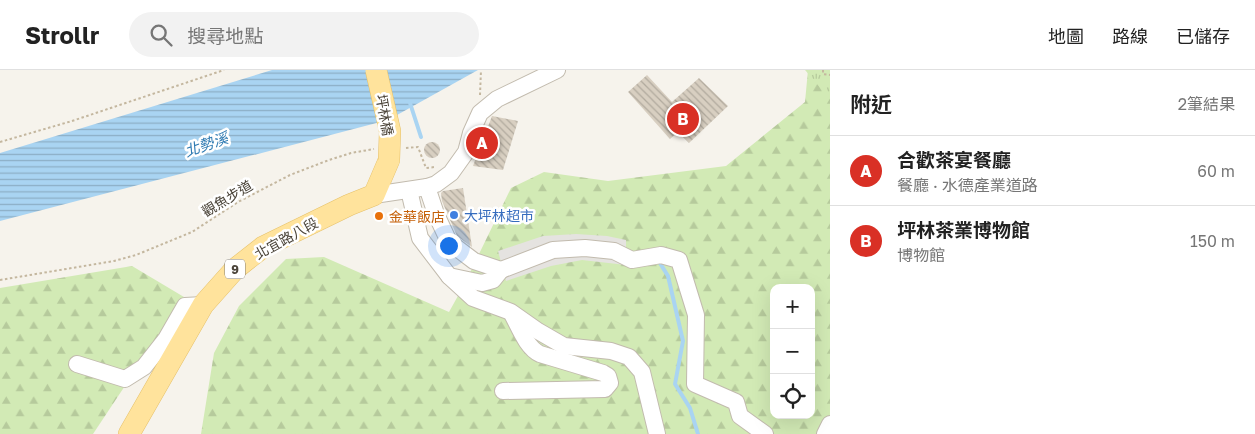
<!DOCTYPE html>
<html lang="zh-TW">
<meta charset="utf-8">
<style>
body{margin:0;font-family:"Golos Text","Noto Sans TC",sans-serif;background:#f2f2f2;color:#222}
.controls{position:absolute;right:15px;bottom:15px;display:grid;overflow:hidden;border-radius:10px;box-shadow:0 5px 20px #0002}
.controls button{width:45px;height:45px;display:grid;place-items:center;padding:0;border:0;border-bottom:1px solid #e0e0e0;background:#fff;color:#222;font:25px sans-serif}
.you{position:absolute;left:448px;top:175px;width:18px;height:18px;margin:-12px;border:4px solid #fff;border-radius:50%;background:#1a73e8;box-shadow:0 0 0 8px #1a73e833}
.badge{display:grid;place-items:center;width:32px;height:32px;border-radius:50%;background:#d93025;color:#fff;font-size:16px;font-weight:700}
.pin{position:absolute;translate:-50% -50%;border:2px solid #fff;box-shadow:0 1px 5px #0006}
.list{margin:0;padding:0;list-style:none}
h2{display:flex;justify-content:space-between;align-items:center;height:65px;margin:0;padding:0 20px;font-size:21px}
h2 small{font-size:16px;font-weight:400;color:#767676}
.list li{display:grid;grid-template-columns:32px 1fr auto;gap:15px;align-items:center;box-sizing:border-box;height:70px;padding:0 20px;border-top:1px solid #e0e0e0}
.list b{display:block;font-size:19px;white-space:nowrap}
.list p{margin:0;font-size:16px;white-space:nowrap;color:#767676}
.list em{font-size:16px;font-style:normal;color:#767676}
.icon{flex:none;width:28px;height:28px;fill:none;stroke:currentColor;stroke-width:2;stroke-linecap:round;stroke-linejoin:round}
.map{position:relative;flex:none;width:830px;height:364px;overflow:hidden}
header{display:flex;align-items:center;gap:30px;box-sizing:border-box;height:70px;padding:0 25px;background:#fff;border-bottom:1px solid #e0e0e0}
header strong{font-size:24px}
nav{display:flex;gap:28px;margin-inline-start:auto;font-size:18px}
.search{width:350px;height:45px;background:#f2f2f2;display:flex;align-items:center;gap:12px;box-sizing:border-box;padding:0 18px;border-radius:28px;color:#767676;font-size:19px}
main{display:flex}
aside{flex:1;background:#fff}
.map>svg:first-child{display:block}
.forest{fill:url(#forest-firs);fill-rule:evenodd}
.park{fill:url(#park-tufts)}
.parking{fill:#e5e3e0}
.water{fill:url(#water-rules)}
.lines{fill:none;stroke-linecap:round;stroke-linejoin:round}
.stream{stroke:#a9d4f2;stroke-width:4}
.building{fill:url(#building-back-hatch)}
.minor-casing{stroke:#c2bbae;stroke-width:18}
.major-casing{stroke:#e6c16a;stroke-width:22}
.path{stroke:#c4b79f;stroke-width:2;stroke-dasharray:2.5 2.5;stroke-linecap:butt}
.minor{stroke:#fff;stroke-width:16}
.major{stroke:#ffe39c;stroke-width:21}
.major-bridge-casing{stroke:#e6c16a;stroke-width:22;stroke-linecap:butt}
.major-bridge{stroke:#ffe39c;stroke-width:21}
.shop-dot{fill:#3f7fe0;stroke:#fff;stroke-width:2}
.food-dot{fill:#e8710a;stroke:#fff;stroke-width:2}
.labels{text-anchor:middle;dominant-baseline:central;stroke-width:5;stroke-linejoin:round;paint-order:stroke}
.shield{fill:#fff;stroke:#817c74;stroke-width:1}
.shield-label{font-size:12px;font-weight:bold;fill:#4b4439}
.street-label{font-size:14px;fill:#4b4439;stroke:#fff}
.shop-label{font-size:14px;fill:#366cbe;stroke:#fff;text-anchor:start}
.food-label{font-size:14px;fill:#c56008;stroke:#fff;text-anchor:start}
.water-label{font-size:15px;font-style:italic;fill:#2e7ab2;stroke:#fff}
</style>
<header>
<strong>Strollr</strong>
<div class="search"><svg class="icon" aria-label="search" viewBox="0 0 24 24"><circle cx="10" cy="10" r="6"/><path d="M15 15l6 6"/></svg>搜尋地點</div>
<nav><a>地圖</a><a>路線</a><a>已儲存</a></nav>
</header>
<main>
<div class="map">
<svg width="830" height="364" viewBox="0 0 830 364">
<defs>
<pattern id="forest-firs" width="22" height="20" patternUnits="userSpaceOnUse" patternTransform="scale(1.25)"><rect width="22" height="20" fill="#d2eab5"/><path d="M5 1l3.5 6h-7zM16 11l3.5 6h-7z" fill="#b6ca9c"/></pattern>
<pattern id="park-tufts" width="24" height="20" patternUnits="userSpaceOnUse" patternTransform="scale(1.25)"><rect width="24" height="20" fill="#d2eab5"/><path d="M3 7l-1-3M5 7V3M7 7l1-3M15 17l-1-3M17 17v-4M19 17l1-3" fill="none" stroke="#b6ca9c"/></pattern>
<pattern id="water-rules" width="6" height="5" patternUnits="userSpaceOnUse" patternTransform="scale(1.25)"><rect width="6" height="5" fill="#a9d4f2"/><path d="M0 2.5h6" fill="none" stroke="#8caec5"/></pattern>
<pattern id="building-back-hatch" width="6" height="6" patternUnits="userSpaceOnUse" patternTransform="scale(1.25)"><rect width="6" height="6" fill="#d8cfc1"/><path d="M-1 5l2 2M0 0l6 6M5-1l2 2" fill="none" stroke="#b1aa9e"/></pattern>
</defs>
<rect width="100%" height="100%" fill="#f6f3ec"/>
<!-- forest -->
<g class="forest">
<path d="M808,0h22v364h-629l13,-81 25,-47 47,-47 38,-2 125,55 15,-27 47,-97 33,-16 64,9 118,-15 79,-64zM774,218h37v127h-37z"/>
<path d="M132,196l52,31 -91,137h-93v-146z"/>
</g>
<!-- park -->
<path class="park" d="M805,0h25v29z"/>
<!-- parking -->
<path class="parking" d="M576,164l31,2 19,4v25l-44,-5 -31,6 -45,15 -8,-30 45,-15z"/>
<!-- water -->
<path class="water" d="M272,0h206l-90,50 -388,101v-68z"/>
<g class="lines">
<!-- stream -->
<g class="stream">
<path d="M410,33l11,34"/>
<path d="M658,190l10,16 15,65 -8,43 15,24 8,26"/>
</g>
</g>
<!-- building -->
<g class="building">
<path d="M647,5l25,27 27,-24 29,28 -39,37 -11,-11 -8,7 -42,-47z"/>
<path d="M492,46l26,5 -15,49 -30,-4z"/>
<circle cx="432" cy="80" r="8"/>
<path d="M463,118l9,59 -15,-11 -15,-35 -1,-8 2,-2z"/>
</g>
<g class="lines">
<!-- minor casing -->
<g class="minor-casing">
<g id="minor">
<path d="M427,117l9,27 13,28 25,19 27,9 52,-20 32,-2 29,3 18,9 29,-5 18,5 17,55 -1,69 41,18 4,14 25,18"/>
<path d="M409,120l11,48 29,38 24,22 38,14 27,19 26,15 47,5 18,6 13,15 15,62"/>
<path d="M374,125l53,-8 9,-3 15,-11 15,-21 5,-19 9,-20 17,-14 60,-29"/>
<path d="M449,206l33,7 11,-3 8,-10"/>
<path d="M77,294l48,15 19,-12 22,-28 19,-33 18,-1"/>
<path d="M503,321l102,-2 5,-6 -2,-7 -5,-3 -63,-19c-13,-6 -20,-25 -27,-38"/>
<path d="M825,364l5,-10"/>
</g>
</g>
<!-- major casing -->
<g class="major-casing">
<path id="major" d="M129,364l74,-129 32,-36 28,-22 86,-42 25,-10 15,-35"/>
</g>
<!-- path -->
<g class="path">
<path d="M823,0v4l7,1"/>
<path d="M480,25l1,-25"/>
<path d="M0,72l72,-21 152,-51"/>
<path d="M406,78l12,-1 8,21 9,-1"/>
<path d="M0,210l114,-19 22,-6 56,-23 46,-30 52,-27 39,-15 22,-7 23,-4"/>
</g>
<!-- minor -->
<use href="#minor" class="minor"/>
<!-- major -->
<use href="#major" class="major"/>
<!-- major-bridge casing -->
<g class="major-bridge-casing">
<path id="major-bridge" d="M376,0l14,61 -1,29"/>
</g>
<!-- major-bridge -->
<use href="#major-bridge" class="major-bridge"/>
</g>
<!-- markers -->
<circle class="shop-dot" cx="454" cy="145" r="5"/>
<circle class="food-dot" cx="379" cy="146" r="5"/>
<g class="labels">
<!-- shield labels -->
<rect class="shield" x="225" y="189.5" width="20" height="19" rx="4"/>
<g class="shield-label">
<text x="235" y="199">9</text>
</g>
<!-- street labels -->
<g class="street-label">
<text transform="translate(385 45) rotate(80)">坪林橋</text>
<text transform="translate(227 128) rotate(-31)">觀魚步道</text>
<text transform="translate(286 168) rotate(-29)">北宜路八段</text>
</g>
<!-- shop labels -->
<g class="shop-label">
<text x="464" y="145">大坪林超市</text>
</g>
<!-- food labels -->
<g class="food-label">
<text x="389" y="146">金華飯店</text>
</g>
<!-- water labels -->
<g class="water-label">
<text transform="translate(206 74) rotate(-19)">北勢溪</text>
</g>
</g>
</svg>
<div class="controls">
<button>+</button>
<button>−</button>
<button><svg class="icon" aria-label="locate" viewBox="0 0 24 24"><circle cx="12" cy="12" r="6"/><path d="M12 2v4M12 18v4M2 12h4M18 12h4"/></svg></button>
</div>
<div class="you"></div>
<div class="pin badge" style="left:482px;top:73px">A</div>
<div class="pin badge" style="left:683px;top:49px">B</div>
</div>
<aside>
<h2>附近<small>2筆結果</small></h2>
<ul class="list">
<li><span class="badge">A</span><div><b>合歡茶宴餐廳</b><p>餐廳 · 水德產業道路</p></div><em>60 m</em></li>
<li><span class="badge">B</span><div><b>坪林茶業博物館</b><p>博物館</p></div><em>150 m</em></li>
</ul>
</aside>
</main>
